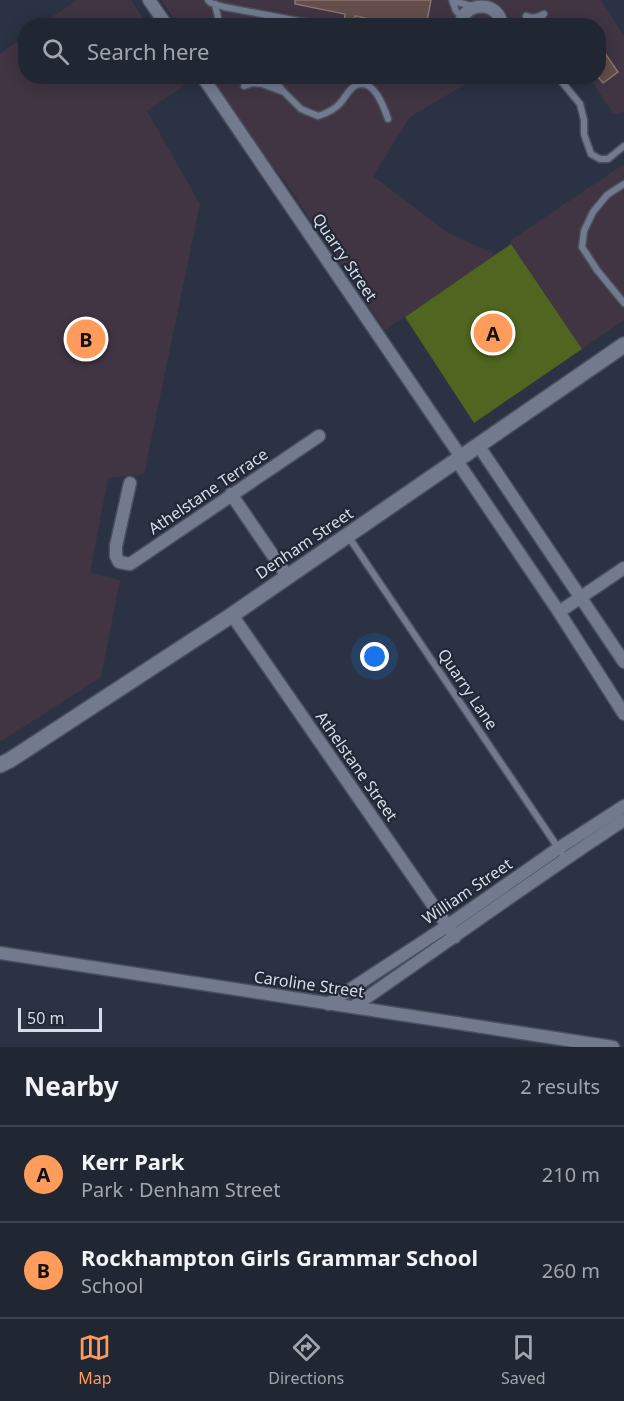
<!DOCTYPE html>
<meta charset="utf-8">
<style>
body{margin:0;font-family:"Noto Sans",sans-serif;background:#282e3a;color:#f1f3f6}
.scale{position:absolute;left:18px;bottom:15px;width:84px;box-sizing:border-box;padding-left:6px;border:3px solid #d7dce6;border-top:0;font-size:16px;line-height:21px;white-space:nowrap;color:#d7dce6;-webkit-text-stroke:4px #212838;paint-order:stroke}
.you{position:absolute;left:375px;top:657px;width:21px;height:21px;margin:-15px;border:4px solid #fff;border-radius:50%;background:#1a73e8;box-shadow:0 0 0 9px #1a73e833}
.badge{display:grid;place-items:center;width:39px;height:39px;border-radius:50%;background:#ff9b5b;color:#111;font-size:20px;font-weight:700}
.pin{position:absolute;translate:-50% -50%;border:3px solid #fff;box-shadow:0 2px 6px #0006}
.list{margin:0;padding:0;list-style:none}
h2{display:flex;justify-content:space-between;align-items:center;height:78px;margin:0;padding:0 24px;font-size:26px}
h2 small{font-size:20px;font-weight:400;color:#a2a5ac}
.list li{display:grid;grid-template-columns:39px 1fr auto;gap:18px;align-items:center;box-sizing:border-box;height:96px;padding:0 24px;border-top:2px solid #3d434d}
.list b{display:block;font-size:22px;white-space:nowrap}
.list p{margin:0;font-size:20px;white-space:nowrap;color:#a2a5ac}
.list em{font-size:20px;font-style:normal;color:#a2a5ac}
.icon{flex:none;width:33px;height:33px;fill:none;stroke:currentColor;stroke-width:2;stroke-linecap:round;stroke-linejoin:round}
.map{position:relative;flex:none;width:624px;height:1047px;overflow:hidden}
.search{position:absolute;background:#202632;box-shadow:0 3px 15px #0003;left:18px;right:18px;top:18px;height:66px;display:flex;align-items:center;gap:15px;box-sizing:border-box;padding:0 21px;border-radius:24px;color:#a2a5ac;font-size:22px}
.sheet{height:270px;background:#202632}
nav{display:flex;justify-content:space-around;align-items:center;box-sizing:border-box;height:84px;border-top:2px solid #3d434d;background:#202632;font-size:16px;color:#a2a5ac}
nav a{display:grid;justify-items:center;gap:3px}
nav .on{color:#ff9b5b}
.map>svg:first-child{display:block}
.education{fill:#413544}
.green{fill:#50651f}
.building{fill:#654e4b;stroke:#8c7470;stroke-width:1.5}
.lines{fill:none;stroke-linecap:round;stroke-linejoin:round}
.service-casing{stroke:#4a505e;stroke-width:9}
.minor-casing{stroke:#4a505e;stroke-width:15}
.tertiary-casing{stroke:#4a505e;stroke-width:18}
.service{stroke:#727b8e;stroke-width:6}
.minor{stroke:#727b8e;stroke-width:12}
.tertiary{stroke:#727b8e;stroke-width:15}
.labels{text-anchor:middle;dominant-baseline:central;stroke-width:4.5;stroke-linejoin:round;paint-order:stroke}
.street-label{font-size:16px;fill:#d7dce6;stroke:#212838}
</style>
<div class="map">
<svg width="624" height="1047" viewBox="0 0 624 1047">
<rect width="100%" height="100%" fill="#2b3243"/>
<!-- education -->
<g class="education">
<path d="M77,0h54l17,25h-108z"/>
<path d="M161,0h440l23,36v76l-5,2 -6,-1 -24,-36 9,-1v-50l-420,-1z"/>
<path d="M25,36l1,40 157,1 5,6 -41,28 53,93 -56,270 -36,4 -18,95 30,7 -19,97 -101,65v-688z"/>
<path d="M212,77h266l-68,40 -37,59 74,56 49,23 -111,75 -101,-150 -16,-17 -24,-33 -7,-16z"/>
<path d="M624,164v156l-42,29 -71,-105v-4z"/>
</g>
<!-- green -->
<path class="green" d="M511,244l71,105 -108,74 -69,-106z"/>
<!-- building -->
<g class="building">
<path d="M295,0h136l-5,26h-23l-48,-10 -1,9 -10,-2 1,-9 -50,-10z"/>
<path d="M598,43l20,29 -15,11 -5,-6z"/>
</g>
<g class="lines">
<!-- service casing -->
<g class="service-casing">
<g id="service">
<path d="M208,0l3,3 13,4 101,19"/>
<path d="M452,0l4,11 6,6"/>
<path d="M453,1l19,5"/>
<path d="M215,4l5,22"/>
<path d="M526,26v-10c7,3 12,1 18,-2"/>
<path d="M534,26l8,-9"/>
<path d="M262,76l15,8 6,7"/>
<path d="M557,76l23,28 4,16v14l7,20 9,5h8l16,-13"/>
<path d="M244,86l10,-3 8,1 22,8 17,17 17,7c10,-3 18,-7 24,-15 4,-5 7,-12 13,-15 18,-10 29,21 33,33"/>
<path d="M624,184l-17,11 -14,17 -9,19 -2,16 15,23 27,33"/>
<path d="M348,536l217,322"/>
</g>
</g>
<!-- minor casing -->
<g class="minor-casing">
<g id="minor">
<path d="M149,0l18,26"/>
<path d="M460,26c3,-26 40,-26 42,0"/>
<path d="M202,76l259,381"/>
<path d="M478,445l146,217"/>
<path d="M457,461l102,151 65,102"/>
<path d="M130,483l-14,63v10l3,6 11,2 189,-128"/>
<path d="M231,494l56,82"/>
<path d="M559,612l65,-44"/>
<path d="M232,615l223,322"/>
<path d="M0,953l613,94"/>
<path d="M328,1004l119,-78 112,-78 65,-42"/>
<path d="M353,1007c90,-62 179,-127 271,-187"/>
</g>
</g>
<!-- tertiary casing -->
<g class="tertiary-casing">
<path id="tertiary" d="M0,765l10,-5 222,-145 392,-270"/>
</g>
<!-- service -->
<use href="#service" class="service"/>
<!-- minor -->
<use href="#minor" class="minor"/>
<!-- tertiary -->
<use href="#tertiary" class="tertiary"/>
</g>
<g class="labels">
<!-- street labels -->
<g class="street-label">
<text transform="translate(345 257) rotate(56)">Quarry Street</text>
<text transform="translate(208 491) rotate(-34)">Athelstane Terrace</text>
<text transform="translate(304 543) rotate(-34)">Denham Street</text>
<text transform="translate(468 689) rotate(56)">Quarry Lane</text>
<text transform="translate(357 766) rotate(55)">Athelstane Street</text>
<text transform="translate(467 891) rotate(-34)">William Street</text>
<text transform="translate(309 984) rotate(8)">Caroline Street</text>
</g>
</g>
</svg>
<div class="scale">50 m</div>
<div class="you"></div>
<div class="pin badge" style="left:493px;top:333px">A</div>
<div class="pin badge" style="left:86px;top:339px">B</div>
<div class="search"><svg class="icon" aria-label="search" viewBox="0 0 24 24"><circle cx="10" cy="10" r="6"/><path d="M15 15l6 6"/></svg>Search here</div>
</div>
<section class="sheet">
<h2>Nearby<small>2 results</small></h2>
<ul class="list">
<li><span class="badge">A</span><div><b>Kerr Park</b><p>Park · Denham Street</p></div><em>210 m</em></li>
<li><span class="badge">B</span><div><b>Rockhampton Girls Grammar School</b><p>School</p></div><em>260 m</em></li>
</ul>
</section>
<nav>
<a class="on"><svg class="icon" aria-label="map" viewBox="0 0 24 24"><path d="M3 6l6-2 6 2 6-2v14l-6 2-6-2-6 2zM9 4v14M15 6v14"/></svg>Map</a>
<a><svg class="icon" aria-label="directions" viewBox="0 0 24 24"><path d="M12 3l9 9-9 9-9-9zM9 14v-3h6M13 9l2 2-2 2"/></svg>Directions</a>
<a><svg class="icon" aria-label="saved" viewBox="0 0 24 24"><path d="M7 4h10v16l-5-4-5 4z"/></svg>Saved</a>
</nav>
